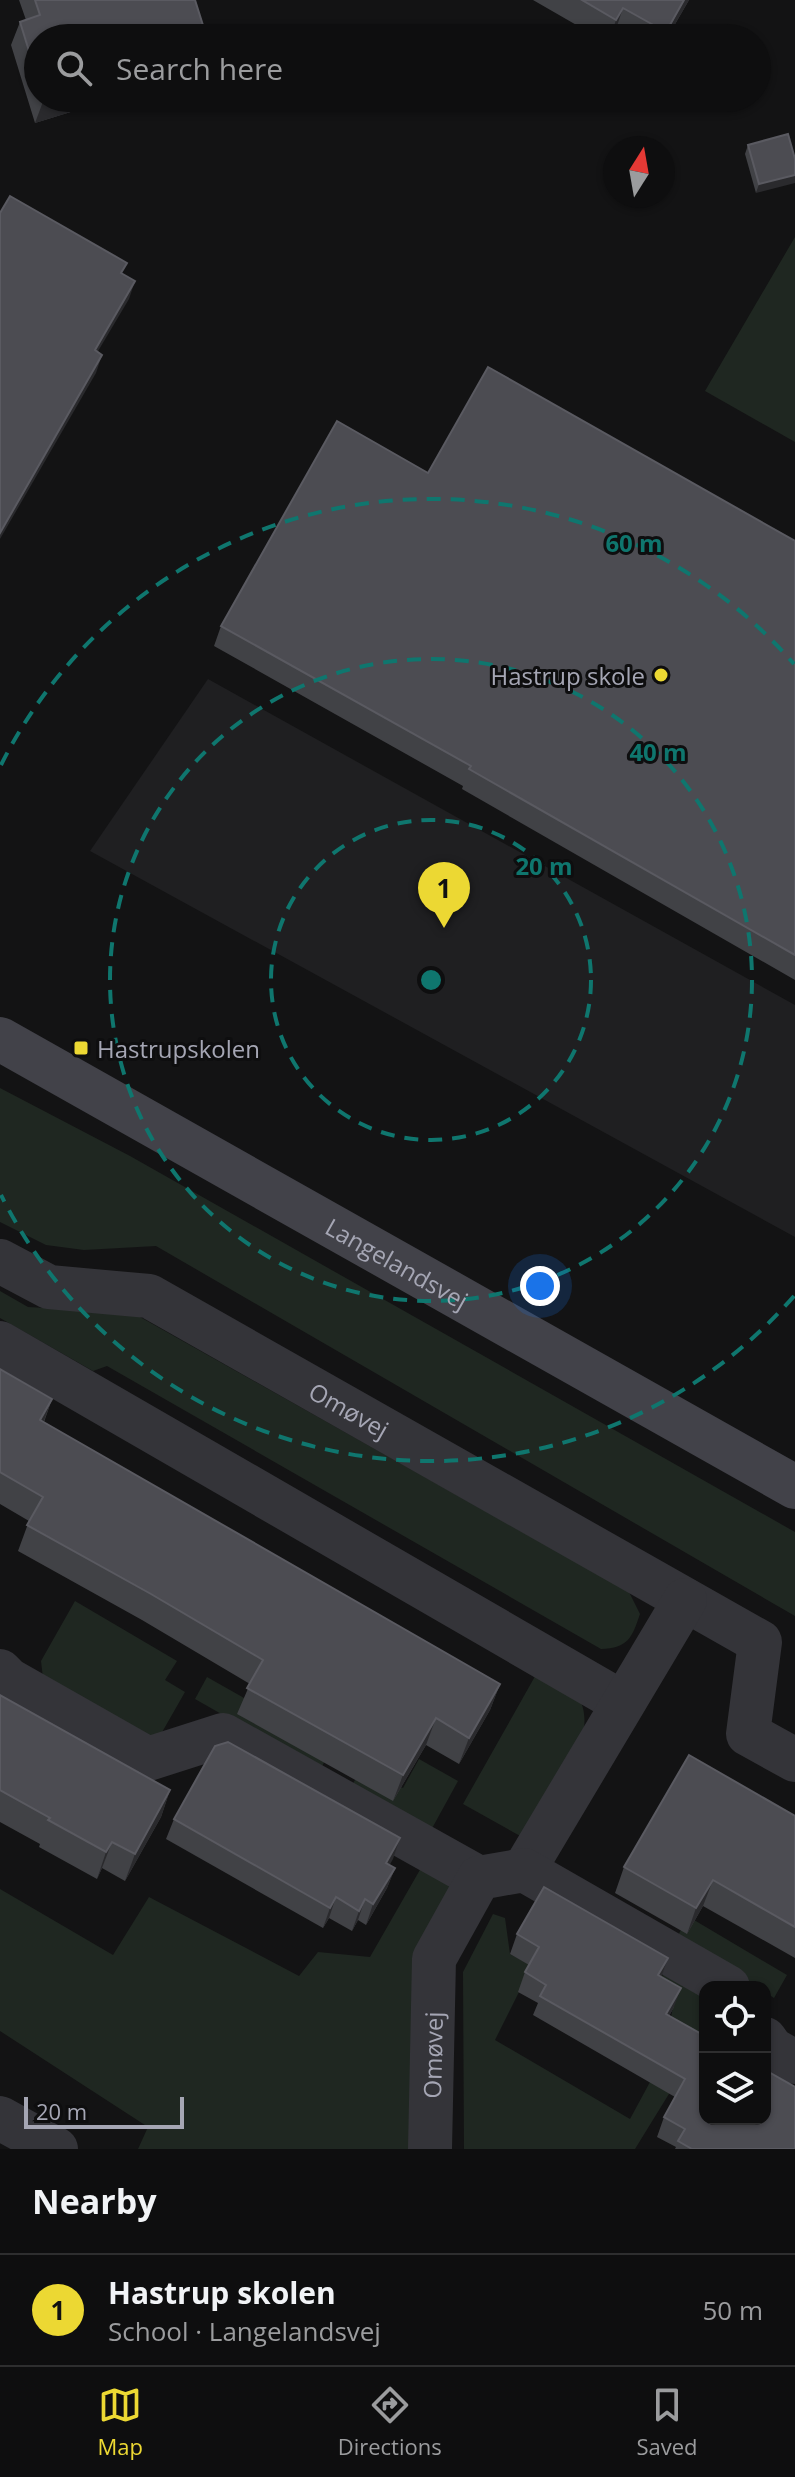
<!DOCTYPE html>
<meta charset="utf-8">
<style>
body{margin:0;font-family:"Open Sans",sans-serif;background:#171718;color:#f1f3f6}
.controls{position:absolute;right:24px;bottom:24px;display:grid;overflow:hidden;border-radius:16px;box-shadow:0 2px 6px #0004}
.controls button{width:72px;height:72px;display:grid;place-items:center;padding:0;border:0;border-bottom:2px solid #2e2e2f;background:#0e0e0f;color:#f1f3f6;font:40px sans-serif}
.compass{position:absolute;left:603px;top:136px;width:72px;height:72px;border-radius:50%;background:#0e0e0f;box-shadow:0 2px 6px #0004;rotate:11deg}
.scale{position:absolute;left:24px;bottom:20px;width:160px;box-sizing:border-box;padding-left:8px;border:4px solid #a5a6b4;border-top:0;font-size:22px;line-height:28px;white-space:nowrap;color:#a5a6b4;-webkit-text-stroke:6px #0e0e0f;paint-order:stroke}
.you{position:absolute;left:540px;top:1286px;width:28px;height:28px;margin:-20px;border:6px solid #fff;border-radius:50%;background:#1a73e8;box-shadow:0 0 0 12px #1a73e833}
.badge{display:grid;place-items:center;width:52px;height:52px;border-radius:50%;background:#ecd833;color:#111;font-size:26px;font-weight:700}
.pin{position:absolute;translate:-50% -66px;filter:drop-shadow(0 2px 4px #0008)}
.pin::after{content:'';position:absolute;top:42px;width:28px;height:24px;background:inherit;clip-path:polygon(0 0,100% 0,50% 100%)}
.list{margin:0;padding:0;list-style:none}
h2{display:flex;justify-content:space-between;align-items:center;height:104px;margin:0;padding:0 32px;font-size:34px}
h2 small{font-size:26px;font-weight:400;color:#9b9c9e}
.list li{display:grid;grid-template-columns:52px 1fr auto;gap:24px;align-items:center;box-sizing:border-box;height:112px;padding:0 32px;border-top:2px solid #2e2e2f}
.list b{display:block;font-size:30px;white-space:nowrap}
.list p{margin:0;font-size:26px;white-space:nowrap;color:#9b9c9e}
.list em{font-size:26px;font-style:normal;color:#9b9c9e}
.icon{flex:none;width:44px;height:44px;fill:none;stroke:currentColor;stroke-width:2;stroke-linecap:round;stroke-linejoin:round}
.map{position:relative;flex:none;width:795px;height:2149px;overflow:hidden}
.search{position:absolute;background:#0e0e0f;box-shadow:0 2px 6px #0004;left:24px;right:24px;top:24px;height:88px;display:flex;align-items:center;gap:20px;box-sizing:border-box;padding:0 28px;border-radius:44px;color:#9b9c9e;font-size:30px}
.sheet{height:216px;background:#0e0e0f}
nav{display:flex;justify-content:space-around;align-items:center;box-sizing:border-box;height:112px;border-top:2px solid #2e2e2f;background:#0e0e0f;font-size:22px;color:#9b9c9e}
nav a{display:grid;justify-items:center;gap:4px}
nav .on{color:#ecd833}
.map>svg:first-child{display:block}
.built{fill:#1f1f21}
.green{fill:#1f2721}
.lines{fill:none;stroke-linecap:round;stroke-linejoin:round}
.street{stroke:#343439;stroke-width:44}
.secondary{stroke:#424249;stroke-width:44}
.wall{fill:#414246}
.shaded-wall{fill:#2a2a2d}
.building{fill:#4c4c52;stroke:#5a5a61;stroke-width:2}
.ring{fill:none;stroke:#0f766e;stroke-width:4;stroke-dasharray:14 10}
.poi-dot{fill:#ecd833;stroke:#0e0e0f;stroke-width:3}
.labels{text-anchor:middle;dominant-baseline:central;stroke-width:6;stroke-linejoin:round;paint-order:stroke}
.poi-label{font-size:24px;fill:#a5a6b4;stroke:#0e0e0f;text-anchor:end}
.street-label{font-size:24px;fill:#a5a6b4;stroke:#0e0e0f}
.centre{fill:#0f766e;stroke:#0e0e0f;stroke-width:4}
.ring-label{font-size:24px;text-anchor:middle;font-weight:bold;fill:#0f766e;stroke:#0e0e0f;stroke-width:6;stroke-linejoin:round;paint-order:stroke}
</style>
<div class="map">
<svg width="795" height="2149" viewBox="0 0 795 2149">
<rect width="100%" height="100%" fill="#131314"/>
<!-- built -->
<path class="built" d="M208,679l587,326v232l-705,-386z"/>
<!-- green -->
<g class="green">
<path d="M795,237v205l-90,-51z"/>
<path d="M0,1088l130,68 665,376v84l-639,-370 -72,4 -38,-5 -46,-23z"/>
<path d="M0,1291l28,16 105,6 496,279 11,22c-8,24 -12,34 -39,35l-494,-283 -14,5 -93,-53z"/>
<path d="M75,1601l102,60 -12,19 20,12 -24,42 -17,3 -101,-59 -2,-17z"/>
<path d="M538,1671c29,17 50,20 46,58l-62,108 -59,-33z"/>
<path d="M207,1677l125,71 -12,22 -125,-71z"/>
<path d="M419,1759l39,22 -28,51 -79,-45 12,-21 40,22z"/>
<path d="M425,1861l52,25 -56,95 -8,168h-275l10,-22 -148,-96v-142l113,66 36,-58 150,79 19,-24 52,5z"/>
<path d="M493,1914l12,4 5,36 22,12 -37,74 135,79 33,-61 10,-51 -22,-12 14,-24 40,21v64l-9,-6 -61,99h-171l-1,-177z"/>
<path d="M689,1917l98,58 -13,23 -9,-6v-5h-9l-81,-47z"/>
</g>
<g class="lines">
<!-- street -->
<g class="street">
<path id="s1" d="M0,1261l49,26 100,9 611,346 -12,92 47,26"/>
<path d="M0,1343l623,360"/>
<path d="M0,1671l9,9 139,79 75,-24 256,143"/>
<path d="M524,1870l161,-270"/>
<path d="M765,2039l7,10 23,13"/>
<path d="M0,2118l56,31"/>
<path id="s2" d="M430,2149l4,-190 45,-81 45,-8 204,117"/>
</g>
<!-- secondary -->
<path class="secondary" id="s3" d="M0,1039l795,448"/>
</g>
<!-- wall -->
<g class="wall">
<path d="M19,0h176l-157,38v60h78l-81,25 -24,-78 9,-23 6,-2z"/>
<path d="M533,0h156l-22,38h-41l-11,-6 -4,6h-12z"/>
<path d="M788,134l-32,59 -11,-39 3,-9z"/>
<path d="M428,473l367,68v439l-333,-191 1,-3 -249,-140 7,-20z"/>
<path d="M0,1369l52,30 -8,23 456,262 -10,26 -31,54 -33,-19 -33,56 -156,-87 13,-30 -108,-64 -124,-69 11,-30 -29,-17z"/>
<path d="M0,1695l170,95 -9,27 -36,64 -23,-13 -5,11 -58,-32 1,-3 -40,-22z"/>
<path d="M795,1816v142l-92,-52 -16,28 -72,-41 9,-26z"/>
<path d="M174,1819l226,19 -11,27 6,3 -8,20 -21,37 -8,-5 -6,11 -23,-13 -6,10 -157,-89z"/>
<path d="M517,1934l151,24 -7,19 13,30 -5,9 126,133h-120l1,-2 -19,-10 7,-20 11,-20 -142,-82 5,-12 -20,-11 7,-20 4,-7 -19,-11z"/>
</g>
<!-- shaded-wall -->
<g class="shaded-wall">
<path d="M684,0h5l-22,38h-3z"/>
<path d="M623,8l-8,24 -5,6 6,-18z"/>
<path d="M48,98h68l-81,25 9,-24z"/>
<path d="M795,175v8l-39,10 3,-9z"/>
<path d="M135,281l-6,18 -41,69 7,-18z"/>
<path d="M102,355l-6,18 -96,166v-6z"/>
<path d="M52,1399l-10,27 -2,-6z"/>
<path d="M500,1684l-10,26 -31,54 10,-26z"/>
<path d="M436,1718l-10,27 -33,56 10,-26z"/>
<path d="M170,1790l-9,27 -36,64 10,-27z"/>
<path d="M400,1838l-7,21 -14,25 7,-21z"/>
<path d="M112,1842l-10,26 -5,11 9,-27z"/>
<path d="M395,1868l-8,20 -21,37 7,-21z"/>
<path d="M713,1880l-10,26 -16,28 9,-26z"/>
<path d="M336,1897l-7,21 -6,10 7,-20z"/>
<path d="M365,1899l-7,21 -6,11 7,-20z"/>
<path d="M668,1958l-7,20 -3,-3z"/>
<path d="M681,1988l-7,19 -15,26 7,-19z"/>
</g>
<!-- building -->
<g class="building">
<path d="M35,0h160l12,38h-169v42l-18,-58 20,-7z"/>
<path d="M582,0h102l-18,32 -43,-24 -7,12z"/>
<path d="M788,134l7,25v16l-36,9 -11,-39z"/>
<path d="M10,196l117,67 -6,10 14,8 -40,69 7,5 -102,178v-320z"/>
<path d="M488,367l307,174v414l-326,-186 2,-3 -250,-140 116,-205 91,52z"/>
<path d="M0,1369l52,30 -12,21 460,264 -31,54 -33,-20 -33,57 -156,-87 16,-28 -112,-66 -124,-69 16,-28 -43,-25z"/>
<path d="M0,1695l170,95 -35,64 -23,-12 -6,10 -58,-32 2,-2 -50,-28z"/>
<path d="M228,1742l172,96 -14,25 9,5 -22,36 -8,-5 -6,12 -23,-14 -6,11 -156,-89 41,-73z"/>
<path d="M689,1755l106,61v111l-82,-47 -17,28 -72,-41z"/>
<path d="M544,1887l124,71 -10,17 23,13 -15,26 39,22v83h60v-49l30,17v62h-103l-14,-8 7,-12 -21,-12 21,-38 -145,-83 6,-11 -21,-13 14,-25 -22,-13z"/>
</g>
<!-- distance rings -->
<g class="ring">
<circle cx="431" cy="980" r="160"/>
<circle cx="431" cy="980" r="321"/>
<path d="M794 1296A481 481 0 0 1 1 1195M1 765A481 481 0 0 1 794 664"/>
</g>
<!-- markers -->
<g class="poi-dot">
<circle cx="661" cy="675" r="8"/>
<rect x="73" y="1040" width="16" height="16" rx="4"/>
</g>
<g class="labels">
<!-- poi labels -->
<g class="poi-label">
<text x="645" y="675">Hastrup skole</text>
<text x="97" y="1048" text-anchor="start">Hastrupskolen</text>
</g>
<!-- street labels -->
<g class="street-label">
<text stroke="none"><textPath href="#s3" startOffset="456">Langelandsvej</textPath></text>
<text stroke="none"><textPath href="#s1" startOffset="386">Omøvej</textPath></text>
<text stroke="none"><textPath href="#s2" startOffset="94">Omøvej</textPath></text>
</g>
</g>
<circle cx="431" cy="980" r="12" class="centre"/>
<g class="ring-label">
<text x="634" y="552">60 m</text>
<text x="658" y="761">40 m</text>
<text x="544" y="875">20 m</text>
</g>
</svg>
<div class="controls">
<button><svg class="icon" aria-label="locate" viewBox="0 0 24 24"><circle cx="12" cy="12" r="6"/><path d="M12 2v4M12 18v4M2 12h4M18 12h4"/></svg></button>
<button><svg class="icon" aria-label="layers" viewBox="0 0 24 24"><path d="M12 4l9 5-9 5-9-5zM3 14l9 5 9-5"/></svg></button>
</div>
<svg class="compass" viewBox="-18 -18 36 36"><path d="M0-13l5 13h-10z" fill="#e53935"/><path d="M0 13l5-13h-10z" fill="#9b9c9e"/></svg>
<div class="scale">20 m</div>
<div class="you"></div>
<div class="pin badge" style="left:444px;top:928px">1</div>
<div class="search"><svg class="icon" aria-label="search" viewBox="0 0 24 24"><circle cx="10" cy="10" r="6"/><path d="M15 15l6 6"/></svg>Search here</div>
</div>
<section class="sheet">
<h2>Nearby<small></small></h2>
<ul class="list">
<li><span class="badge">1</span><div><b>Hastrup skolen</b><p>School · Langelandsvej</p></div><em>50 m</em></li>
</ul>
</section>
<nav>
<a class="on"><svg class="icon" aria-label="map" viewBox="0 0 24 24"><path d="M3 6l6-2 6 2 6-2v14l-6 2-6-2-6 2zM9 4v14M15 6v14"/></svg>Map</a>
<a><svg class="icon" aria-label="directions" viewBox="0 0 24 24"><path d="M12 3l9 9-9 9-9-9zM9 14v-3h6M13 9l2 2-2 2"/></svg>Directions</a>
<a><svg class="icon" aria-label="saved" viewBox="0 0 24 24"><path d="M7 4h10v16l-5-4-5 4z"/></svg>Saved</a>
</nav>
